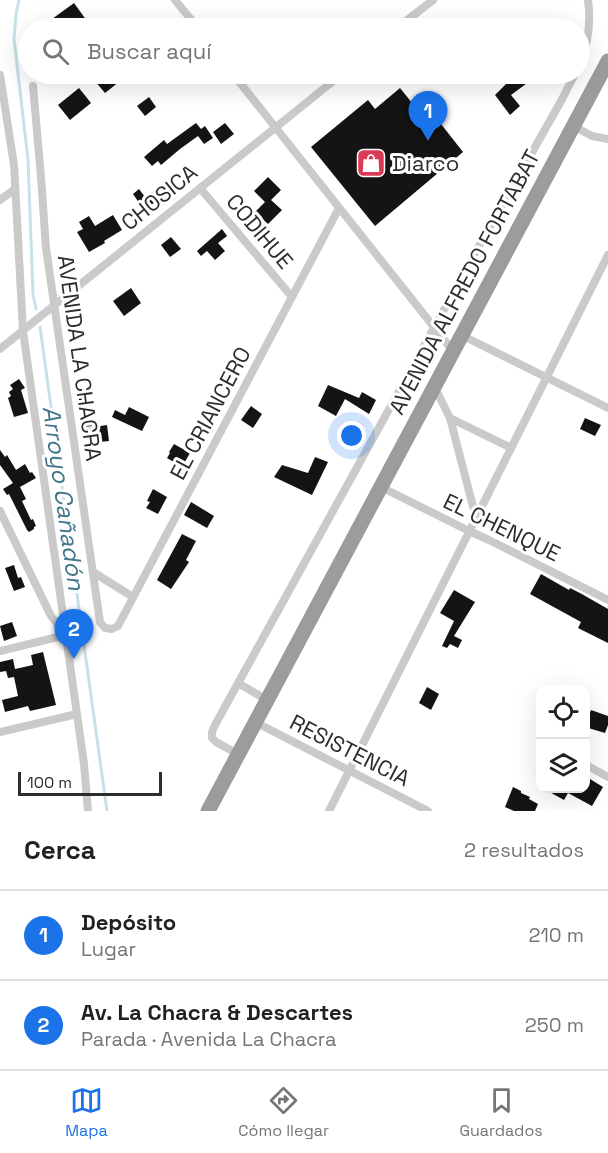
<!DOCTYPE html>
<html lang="es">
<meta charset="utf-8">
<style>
body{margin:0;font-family:"Space Grotesk",sans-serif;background:#f6f6f6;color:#202124}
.controls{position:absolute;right:18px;bottom:18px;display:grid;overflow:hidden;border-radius:12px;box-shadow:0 6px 24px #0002}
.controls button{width:54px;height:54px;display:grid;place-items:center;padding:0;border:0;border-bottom:2px solid #e0e0e0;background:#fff;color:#202124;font:30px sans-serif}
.scale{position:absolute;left:18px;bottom:15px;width:144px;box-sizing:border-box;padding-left:6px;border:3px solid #2d2d2d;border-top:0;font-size:16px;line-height:21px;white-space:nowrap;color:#2d2d2d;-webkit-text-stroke:4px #fff;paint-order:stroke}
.you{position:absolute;left:352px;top:436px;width:21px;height:21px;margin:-15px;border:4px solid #fff;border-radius:50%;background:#1a73e8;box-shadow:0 0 0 9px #1a73e833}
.badge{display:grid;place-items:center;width:39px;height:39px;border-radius:50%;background:#1a73e8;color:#fff;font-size:20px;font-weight:700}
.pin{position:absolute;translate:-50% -50px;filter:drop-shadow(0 2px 3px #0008)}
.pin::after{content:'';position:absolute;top:32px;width:21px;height:18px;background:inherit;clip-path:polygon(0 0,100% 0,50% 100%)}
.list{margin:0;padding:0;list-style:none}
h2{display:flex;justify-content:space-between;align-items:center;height:78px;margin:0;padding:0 24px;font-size:26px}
h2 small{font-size:20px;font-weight:400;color:#757577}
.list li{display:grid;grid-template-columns:39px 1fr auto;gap:18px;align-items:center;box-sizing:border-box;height:90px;padding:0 24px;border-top:2px solid #e0e0e0}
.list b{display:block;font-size:22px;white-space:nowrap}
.list p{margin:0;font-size:20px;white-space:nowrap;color:#757577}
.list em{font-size:20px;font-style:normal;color:#757577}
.icon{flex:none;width:33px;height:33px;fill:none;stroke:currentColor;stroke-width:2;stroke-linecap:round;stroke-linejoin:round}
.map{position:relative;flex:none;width:608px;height:811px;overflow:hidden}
.search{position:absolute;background:#fff;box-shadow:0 6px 24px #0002;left:18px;right:18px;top:18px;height:66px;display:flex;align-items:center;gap:15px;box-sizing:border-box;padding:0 21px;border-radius:33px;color:#757577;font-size:22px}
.sheet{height:258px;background:#fff}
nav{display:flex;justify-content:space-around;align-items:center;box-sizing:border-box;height:84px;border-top:2px solid #e0e0e0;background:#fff;font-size:16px;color:#757577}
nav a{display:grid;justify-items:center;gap:3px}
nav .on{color:#1a73e8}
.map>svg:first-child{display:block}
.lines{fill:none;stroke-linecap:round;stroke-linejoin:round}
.stream{stroke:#c9e0e9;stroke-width:3}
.building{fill:#141414}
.minor{stroke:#cacaca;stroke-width:8}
.trunk{stroke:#9c9c9c;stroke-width:15}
.labels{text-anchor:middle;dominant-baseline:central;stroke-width:6;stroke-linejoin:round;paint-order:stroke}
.poi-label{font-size:22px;fill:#2d2d2d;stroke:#fff;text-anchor:start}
.street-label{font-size:22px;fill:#2d2d2d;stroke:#fff}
.water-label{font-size:24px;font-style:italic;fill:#41758a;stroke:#fff}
</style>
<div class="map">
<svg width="608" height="811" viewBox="0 0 608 811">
<rect width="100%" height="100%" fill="#fff"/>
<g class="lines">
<!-- stream -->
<g class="stream">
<path d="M19,0l-3,14 -2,25 14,120 5,135 3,15"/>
<path d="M40,327l67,484"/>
</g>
</g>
<!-- building -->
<g class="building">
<path d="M74,3l13,18 -10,7h-18l-7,-9z"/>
<path d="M89,74h40l-24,19z"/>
<path d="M504,74h27l3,4 -23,17 9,11 -10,9 -15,-20 14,-14z"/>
<path d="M79,88l12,15 -21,17 -12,-15z"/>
<path d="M400,88l34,42 7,-6 22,28 -88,74 -64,-79 57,-47 7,9z"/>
<path d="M149,97l7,10 -11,9 -8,-10z"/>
<path d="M196,123l5,6 4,-3 8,12 -9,6 -6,-8 -18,13 -19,16 -3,-4 -6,5 -8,-9 20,-17 3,4z"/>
<path d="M225,123l9,11 -13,10 -8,-12z"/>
<path d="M268,177l13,13 -10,10 11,10 -14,14 -13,-12 10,-10 -11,-11z"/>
<path d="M139,189l6,8 7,-5 6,8 -14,10 -11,-16z"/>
<path d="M113,215l9,15 -18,11 1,2 -16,9 -12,-20 6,-3 -4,-7 10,-6 6,10z"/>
<path d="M222,229l5,7 -9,7 7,8 -10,9 -8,-9 -6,5 -4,-5z"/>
<path d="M171,237l10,12 -11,8 -9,-12z"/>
<path d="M131,288l10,15 -17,13 -11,-15z"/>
<path d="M19,379l6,9 -4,2 7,23 -14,4 -6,-19 3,-2 -2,-4 4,-3 -3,-4z"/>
<path d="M328,385l31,13 3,-6 14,8 -7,14 -24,-15 -9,17 -18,-10z"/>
<path d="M87,392l5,34 -9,1 -5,-33z"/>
<path d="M251,406l11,8 -9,14 -12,-8z"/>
<path d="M129,407l20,10 -7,14 -30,-14 3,-7 10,5z"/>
<path d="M585,418l16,7 -6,11 -15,-7z"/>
<path d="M107,425l2,16 -19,2 -2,-15z"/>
<path d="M174,444l16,9 -8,14 -15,-9 3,-5 -1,-1z"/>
<path d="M0,450l5,7 2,-2 9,15 9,-6 5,9 2,-1 4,6 -16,9 6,12 -4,2 9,19 2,-1 3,7 -2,1v2l-5,3 -2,-2 -18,-36 -2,1 -4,-6 10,-6 -13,-18z"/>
<path d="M315,457l13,5 -16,33 -38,-18 8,-12 26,8z"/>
<path d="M153,489l14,8 -9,17 -12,-6 4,-6 -3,-1z"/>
<path d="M191,502l23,14 -7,12 -23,-13z"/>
<path d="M182,534l14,7 -10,19 3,2 -18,27 -14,-9z"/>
<path d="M14,565l4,13 3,-1 4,10 -11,4 -9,-23z"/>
<path d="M541,574l28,16 1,-2 10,5 28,16v34l-30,-15 3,-6 -51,-28z"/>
<path d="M454,590l21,12 -21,34 8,4 -4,8 -8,-4 -3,4 -5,-2 12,-25 -14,-8z"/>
<path d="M12,622l5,14 -13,5 -4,-15z"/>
<path d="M43,652l13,53 -26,6 -2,-5 -23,6 -3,-12 16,-4 -4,-19 -6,1 -2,-7 -6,1v-10l13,-3 2,10 18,-4 -2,-10z"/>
<path d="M427,687l12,7 -8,16 -12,-7z"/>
<path d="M591,710l17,6v9l-3,8 -20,-6z"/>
<path d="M590,779l13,8 -11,19 -24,-13 -4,7 -20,-11h41z"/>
<path d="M513,787l8,4v2l9,4 -1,2 9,5 -3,7h-21l-9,-4z"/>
</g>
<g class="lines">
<!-- minor -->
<g class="minor">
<path d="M175,0l23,28"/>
<path d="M397,28l36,-28"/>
<path d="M580,64c8,-20 11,-43 8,-64"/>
<path d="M233,74l220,277"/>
<path d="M0,75l14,90 9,166 61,433 4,47"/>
<path d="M33,86l8,91 5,71 54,374 5,6 7,1 6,-3 221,-418"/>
<path d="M573,126l19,10 16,3"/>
<path d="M200,188l92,109"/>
<path d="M0,200l15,-11"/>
<path d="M461,335l147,73"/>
<path d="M0,349l342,-275"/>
<path d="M434,386l16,32 26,100"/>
<path d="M450,418l61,30"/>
<path d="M381,487l88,44 20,9 119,60"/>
<path d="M0,511l51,105 15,19"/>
<path d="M93,572l40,25"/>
<path d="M0,651l66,-16"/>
<path d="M238,683l29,17"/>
<path d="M255,722l173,89"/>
<path d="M0,732l77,-18"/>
<path d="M238,754l-22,-12 -4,-4v-6l3,-7 269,-488 76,-134 15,-29"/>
<path d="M586,765l22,12"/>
<path d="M329,811l279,-556"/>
</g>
<!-- trunk -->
<path class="trunk" d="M208,811l400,-750"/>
</g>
<!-- icons -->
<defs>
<g id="shop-square" transform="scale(1.5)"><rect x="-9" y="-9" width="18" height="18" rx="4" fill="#da3a55" stroke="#fff"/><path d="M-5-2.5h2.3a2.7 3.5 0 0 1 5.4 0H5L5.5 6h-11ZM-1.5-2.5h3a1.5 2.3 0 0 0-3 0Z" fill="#fff"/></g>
</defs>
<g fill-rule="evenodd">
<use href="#shop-square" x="371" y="163"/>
</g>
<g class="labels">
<!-- poi labels -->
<g class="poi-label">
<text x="392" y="163">Diarco</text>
</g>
<!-- street labels -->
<g class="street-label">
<text transform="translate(159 197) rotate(-39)">CHOSICA</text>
<text transform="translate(260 231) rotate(50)">CODIHUE</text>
<text transform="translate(464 282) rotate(-62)">AVENIDA ALFREDO FORTABAT</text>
<text transform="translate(80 358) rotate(82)">AVENIDA LA CHACRA</text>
<text transform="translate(210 413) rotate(-62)">EL CRIANCERO</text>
<text transform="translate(502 527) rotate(26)">EL CHENQUE</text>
<text transform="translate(350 750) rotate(27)">RESISTENCIA</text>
</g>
<!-- water labels -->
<g class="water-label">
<text transform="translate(64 498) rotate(82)">Arroyo Cañadón</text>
</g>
</g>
</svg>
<div class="controls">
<button><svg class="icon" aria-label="locate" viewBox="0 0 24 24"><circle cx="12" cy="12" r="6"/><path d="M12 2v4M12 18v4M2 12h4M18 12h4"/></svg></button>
<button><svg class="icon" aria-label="layers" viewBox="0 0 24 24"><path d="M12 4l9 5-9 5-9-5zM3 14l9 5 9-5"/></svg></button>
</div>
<div class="scale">100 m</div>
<div class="you"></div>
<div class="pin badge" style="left:428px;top:141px">1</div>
<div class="pin badge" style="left:74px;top:659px">2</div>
<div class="search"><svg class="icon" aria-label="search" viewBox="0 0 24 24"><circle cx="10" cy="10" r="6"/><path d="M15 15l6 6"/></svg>Buscar aquí</div>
</div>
<section class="sheet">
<h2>Cerca<small>2 resultados</small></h2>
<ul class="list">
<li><span class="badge">1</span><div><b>Depósito</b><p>Lugar</p></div><em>210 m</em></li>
<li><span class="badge">2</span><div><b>Av. La Chacra &amp; Descartes</b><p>Parada · Avenida La Chacra</p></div><em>250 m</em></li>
</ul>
</section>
<nav>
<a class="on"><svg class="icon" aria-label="map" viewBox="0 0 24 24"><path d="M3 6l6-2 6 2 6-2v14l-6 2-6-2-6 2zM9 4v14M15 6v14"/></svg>Mapa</a>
<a><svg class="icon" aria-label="directions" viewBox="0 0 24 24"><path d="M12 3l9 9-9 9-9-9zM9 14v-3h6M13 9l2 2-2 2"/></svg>Cómo llegar</a>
<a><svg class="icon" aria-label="saved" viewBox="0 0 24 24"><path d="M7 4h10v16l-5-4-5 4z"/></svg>Guardados</a>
</nav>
